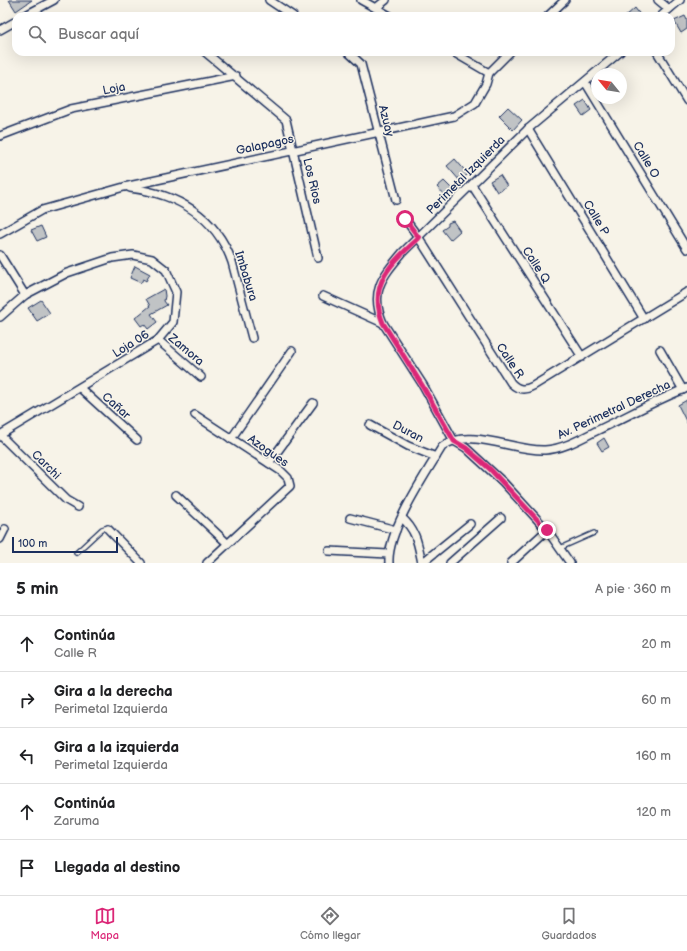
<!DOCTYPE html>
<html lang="es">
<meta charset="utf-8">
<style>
body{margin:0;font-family:"Balsamiq Sans",sans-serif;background:#f2f2f2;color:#202124}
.compass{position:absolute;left:591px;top:68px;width:36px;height:36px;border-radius:50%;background:#fff;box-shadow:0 4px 16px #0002;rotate:300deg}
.scale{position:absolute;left:12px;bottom:10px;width:106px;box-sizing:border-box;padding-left:4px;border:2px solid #1b2f5e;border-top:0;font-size:11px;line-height:14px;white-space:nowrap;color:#1b2f5e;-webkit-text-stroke:3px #f7f3e8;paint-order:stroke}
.stop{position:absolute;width:12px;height:12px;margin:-9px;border:3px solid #db2777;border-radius:50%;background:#fff}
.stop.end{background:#db2777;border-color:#fff;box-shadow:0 1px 4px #0008}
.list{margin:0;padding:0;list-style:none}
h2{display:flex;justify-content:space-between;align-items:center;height:52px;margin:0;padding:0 16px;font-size:17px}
h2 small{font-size:13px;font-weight:400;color:#757577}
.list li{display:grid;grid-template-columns:26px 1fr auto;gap:12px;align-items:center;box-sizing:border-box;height:56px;padding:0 16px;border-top:1px solid #e0e0e0}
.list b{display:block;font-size:15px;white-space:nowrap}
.list p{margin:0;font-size:13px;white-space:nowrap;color:#757577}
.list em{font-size:13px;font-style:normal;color:#757577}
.icon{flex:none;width:22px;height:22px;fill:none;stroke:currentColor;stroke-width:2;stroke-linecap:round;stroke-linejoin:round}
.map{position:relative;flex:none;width:687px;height:563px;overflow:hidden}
.search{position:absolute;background:#fff;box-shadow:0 4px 16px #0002;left:12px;right:12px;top:12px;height:44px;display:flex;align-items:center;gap:10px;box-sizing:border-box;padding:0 14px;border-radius:12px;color:#757577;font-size:15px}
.sheet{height:332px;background:#fff}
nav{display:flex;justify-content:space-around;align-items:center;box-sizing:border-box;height:56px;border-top:1px solid #e0e0e0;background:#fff;font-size:11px;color:#757577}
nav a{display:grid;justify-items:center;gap:2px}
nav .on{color:#db2777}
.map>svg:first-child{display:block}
.building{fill:#c0c3c5;stroke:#1b2f5e}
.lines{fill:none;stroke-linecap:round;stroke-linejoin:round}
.service-casing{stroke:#1b2f5e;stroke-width:6}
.minor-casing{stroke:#1b2f5e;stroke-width:10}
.service{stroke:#f7f3e8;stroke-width:3.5}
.minor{stroke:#f7f3e8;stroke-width:7}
.route{stroke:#db2777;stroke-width:5}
.labels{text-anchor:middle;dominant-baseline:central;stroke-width:3;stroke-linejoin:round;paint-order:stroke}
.street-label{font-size:12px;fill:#1b2f5e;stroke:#f7f3e8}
</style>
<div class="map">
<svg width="687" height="563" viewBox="0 0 687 563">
<rect width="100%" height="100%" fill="#f7f3e8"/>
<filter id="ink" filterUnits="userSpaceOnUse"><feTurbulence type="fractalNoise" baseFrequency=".025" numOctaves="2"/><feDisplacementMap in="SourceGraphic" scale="8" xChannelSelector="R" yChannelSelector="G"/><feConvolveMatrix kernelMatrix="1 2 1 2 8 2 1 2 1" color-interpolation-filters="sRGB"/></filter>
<g filter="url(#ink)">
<!-- building -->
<g class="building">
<path d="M9,0h23l-16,11z"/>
<path d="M635,8l6,8h-15z"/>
<path d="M685,16l2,4v9l-6,4 -7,-12z"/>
<path d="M585,100l6,10 -8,6 -7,-10z"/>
<path d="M508,107l14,13 -9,10 -14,-14z"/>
<path d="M455,159l13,15 -8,7 -13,-15z"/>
<path d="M500,175l7,11 -10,6 -7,-11z"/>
<path d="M444,181l10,10 -7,7 -10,-11z"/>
<path d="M453,221l7,10 -10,9 -8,-10 6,-4v-3z"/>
<path d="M41,226l5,11 -9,4 -6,-11z"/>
<path d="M135,266l15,8 -4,7 -3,-2 -2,4 -11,-5z"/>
<path d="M164,289l1,7 -1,5 3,4 -16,9 6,8 -9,7 -4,-5 -3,2 -6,-8 15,-12 -4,-7z"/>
<path d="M41,300l9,13 -13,8 -9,-13z"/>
<path d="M687,400v23l-9,-18z"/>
<path d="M604,438l5,9 -7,4 -5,-8z"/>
</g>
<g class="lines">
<!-- service casing -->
<g class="service-casing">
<g id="service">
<path d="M560,548l34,-15"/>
<path d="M76,553l26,-24 3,-1 3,1"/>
</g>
</g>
<!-- minor casing -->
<g class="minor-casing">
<g id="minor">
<path d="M269,0l24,16"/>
<path d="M361,0l29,16"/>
<path d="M658,0l11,9"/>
<path d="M376,8l10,-8"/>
<path d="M24,16l30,-16"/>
<path d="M548,16l17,-16"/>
<path d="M661,16l19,-16"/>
<path d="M0,30l16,-9"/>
<path d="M205,52l81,68 32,138"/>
<path d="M348,52l13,12 35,136"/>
<path d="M453,52l36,21"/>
<path d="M657,52l30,49"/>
<path d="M585,82l102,167"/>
<path d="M528,129l116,190"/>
<path d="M0,136l71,-27 165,-33"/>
<path d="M472,185l110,172"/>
<path d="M130,188c47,6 86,28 102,74l20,76"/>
<path d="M405,219l14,19 92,145c7,7 13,8 22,3l154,-94"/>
<path d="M0,234l42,-24 82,-23 330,-71 21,-13 11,-19 3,-11 21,-21"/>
<path d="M0,255l25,40"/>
<path d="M323,296l60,27"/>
<path d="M0,317l25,-22 42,-22 45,-15 21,-3 19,4 14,11 10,22 -3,30 -15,18 -158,95"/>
<path d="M158,340l43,37"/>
<path d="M660,350l23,40"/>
<path d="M80,388l57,52"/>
<path d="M195,415l86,56 7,7 2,8 -83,77"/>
<path d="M370,425l38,21 28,11"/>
<path d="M0,435l66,65 12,7"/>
<path d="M231,439l61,-88"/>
<path d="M269,463l44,-60"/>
<path d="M176,495l51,48"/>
<path d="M350,518l46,12"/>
<path d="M402,518c15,13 16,27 20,45"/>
<path d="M108,529l33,34"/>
<path d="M0,539l5,-10"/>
<path d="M329,551l59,3"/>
<path d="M389,563c-2,-32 36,-88 53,-116 25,-21 74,5 103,3 18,-1 35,-11 51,-19 30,-14 60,-31 91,-43"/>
<path d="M422,563l48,-39"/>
<path d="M450,563l51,-45"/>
<path d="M511,563l36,-33"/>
<path d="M570,563l-23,-33 -44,-48 -37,-34 -12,-7 -31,-56 -40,-62c-14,-32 0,-47 20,-71l125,-123 92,-77"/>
</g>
</g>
<!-- service -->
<use href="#service" class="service"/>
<!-- minor -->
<use href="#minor" class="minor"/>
</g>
</g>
<g class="lines" filter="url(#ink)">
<!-- route -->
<path class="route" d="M405,219l14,19c-27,24 -52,46 -36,85l39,62 32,56 12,7 24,21 57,61"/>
</g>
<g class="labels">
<!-- street labels -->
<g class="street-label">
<text transform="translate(114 89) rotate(-11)">Loja</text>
<text transform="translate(386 121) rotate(76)">Azuay</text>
<text transform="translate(265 145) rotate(-12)">Galapagos</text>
<text transform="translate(646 160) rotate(59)">Calle O</text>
<text transform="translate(466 175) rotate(-45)">Perimetal Izquierda</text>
<text transform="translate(312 181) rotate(77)">Los Rios</text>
<text transform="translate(596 218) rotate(59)">Calle P</text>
<text transform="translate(536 265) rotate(57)">Calle Q</text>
<text transform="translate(246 276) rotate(73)">Imbabura</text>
<text transform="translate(131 344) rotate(-32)">Loja 06</text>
<text transform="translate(186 350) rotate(40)">Zamora</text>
<text transform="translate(510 361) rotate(56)">Calle R</text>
<text transform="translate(116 406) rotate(42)">Cañar</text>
<text transform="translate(614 410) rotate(-25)">Av. Perimetral Derecha</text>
<text transform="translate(408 432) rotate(27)">Duran</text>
<text transform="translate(268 451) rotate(35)">Azogues</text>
<text transform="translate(46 465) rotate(45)">Carchi</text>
</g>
</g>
</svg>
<svg class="compass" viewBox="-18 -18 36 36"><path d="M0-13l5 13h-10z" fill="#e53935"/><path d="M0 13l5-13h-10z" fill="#757577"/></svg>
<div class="scale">100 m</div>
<div class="stop" style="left:405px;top:219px"></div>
<div class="stop end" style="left:547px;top:530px"></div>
<div class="search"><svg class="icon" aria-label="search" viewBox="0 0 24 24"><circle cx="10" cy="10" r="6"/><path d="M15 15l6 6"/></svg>Buscar aquí</div>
</div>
<section class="sheet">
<h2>5 min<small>A pie · 360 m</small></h2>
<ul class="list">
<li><svg class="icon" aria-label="ahead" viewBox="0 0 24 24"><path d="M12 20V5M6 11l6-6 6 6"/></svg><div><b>Continúa</b><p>Calle R</p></div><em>20 m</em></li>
<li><svg class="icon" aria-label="right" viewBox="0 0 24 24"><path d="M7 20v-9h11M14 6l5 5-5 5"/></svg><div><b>Gira a la derecha</b><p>Perimetal Izquierda</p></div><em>60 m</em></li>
<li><svg class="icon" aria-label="left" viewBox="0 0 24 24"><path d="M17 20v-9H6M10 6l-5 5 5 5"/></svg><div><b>Gira a la izquierda</b><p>Perimetal Izquierda</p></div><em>160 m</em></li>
<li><svg class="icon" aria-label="ahead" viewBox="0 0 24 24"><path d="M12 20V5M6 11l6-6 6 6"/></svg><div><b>Continúa</b><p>Zaruma</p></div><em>120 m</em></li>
<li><svg class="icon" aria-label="arrive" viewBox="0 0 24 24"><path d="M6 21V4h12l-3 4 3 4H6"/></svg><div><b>Llegada al destino</b></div></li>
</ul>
</section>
<nav>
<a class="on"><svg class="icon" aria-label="map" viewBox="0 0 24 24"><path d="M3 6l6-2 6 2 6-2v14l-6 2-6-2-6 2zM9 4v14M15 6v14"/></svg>Mapa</a>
<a><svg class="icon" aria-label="directions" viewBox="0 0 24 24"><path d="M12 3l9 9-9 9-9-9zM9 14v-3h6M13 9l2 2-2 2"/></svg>Cómo llegar</a>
<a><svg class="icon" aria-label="saved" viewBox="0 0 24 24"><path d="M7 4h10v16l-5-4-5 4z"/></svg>Guardados</a>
</nav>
